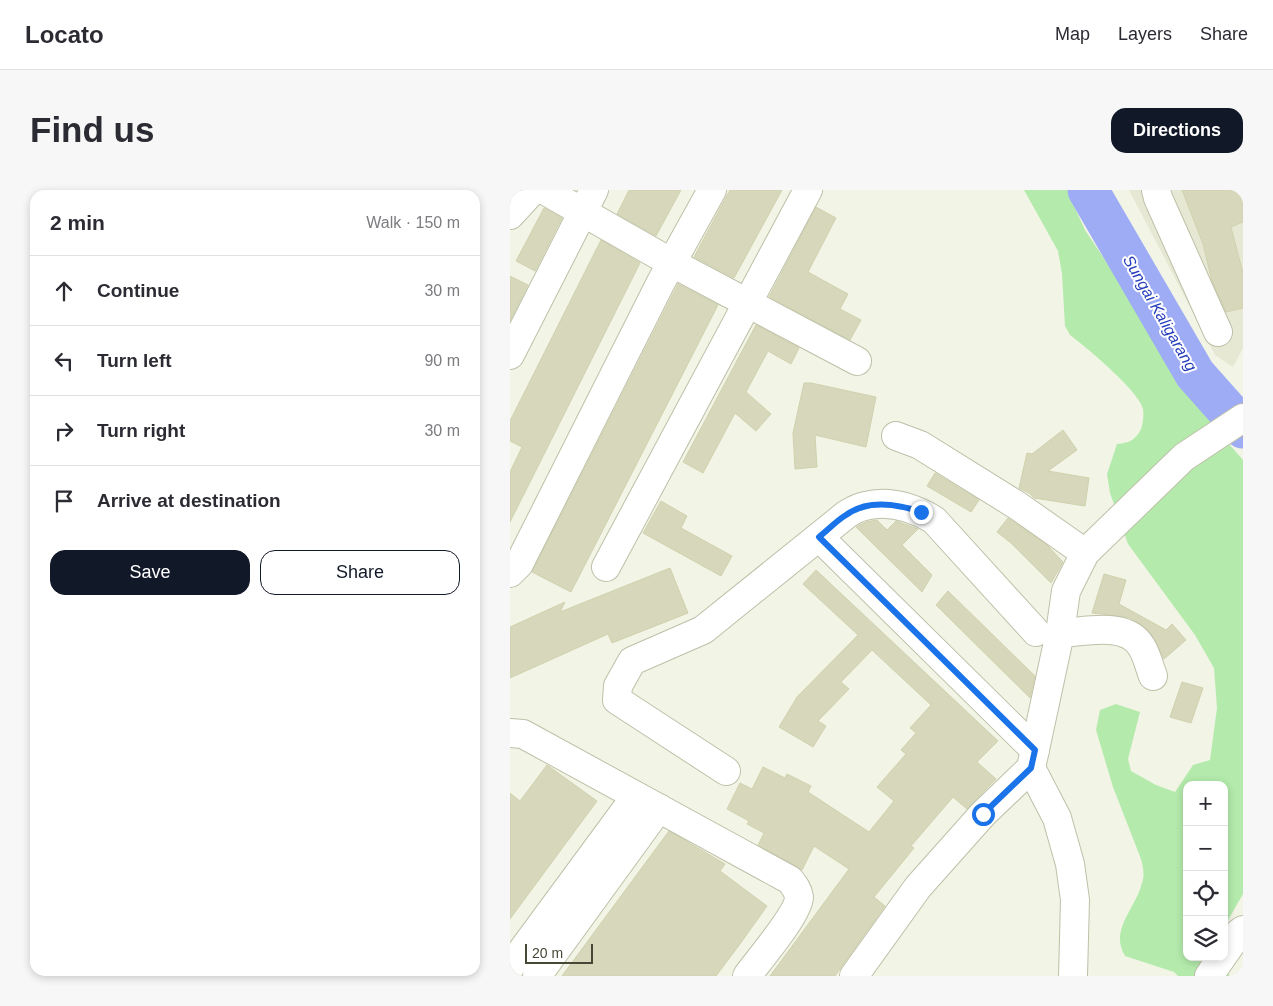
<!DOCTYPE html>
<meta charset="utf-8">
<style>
body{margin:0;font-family:Arial,sans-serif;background:#f7f7f7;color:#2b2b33}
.controls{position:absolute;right:15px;bottom:15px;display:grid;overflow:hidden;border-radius:10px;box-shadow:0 2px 8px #0003}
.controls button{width:45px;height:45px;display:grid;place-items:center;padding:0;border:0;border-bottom:1px solid #e1e1e2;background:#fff;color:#2b2b33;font:25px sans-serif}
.scale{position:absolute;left:15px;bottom:12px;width:68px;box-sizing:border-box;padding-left:5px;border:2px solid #474735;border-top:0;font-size:14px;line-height:18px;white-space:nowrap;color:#474735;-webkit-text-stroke:4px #fff;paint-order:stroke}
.stop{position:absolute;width:15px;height:15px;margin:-11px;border:4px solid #1a73e8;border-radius:50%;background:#fff}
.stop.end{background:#1a73e8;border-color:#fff;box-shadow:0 1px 5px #0008}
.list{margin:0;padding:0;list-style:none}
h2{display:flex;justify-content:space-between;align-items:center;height:65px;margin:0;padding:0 20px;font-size:21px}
h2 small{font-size:16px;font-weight:400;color:#7c7c81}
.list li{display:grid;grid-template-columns:32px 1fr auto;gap:15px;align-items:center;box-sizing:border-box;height:70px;padding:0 20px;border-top:1px solid #e1e1e2}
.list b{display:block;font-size:19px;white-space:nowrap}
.list em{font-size:16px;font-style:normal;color:#7c7c81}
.actions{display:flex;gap:10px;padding:15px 20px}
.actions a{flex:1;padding:11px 0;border:1px solid #111827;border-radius:15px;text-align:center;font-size:18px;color:#111827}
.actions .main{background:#111827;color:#fff}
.icon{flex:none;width:28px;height:28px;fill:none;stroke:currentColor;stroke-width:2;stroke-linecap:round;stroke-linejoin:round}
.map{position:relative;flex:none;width:733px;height:786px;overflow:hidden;border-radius:15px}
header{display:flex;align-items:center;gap:30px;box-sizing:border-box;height:70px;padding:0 25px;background:#fff;border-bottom:1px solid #e1e1e2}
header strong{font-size:24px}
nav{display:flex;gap:28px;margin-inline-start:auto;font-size:18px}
.intro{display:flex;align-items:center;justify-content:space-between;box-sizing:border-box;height:120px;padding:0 30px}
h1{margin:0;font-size:35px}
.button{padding:12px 22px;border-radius:15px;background:#111827;color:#fff;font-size:18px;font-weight:700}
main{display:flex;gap:30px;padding:0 30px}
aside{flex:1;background:#fff;border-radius:15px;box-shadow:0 2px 8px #0003}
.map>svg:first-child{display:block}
.residential{fill:#e6e8d4}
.green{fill:#b4ebac}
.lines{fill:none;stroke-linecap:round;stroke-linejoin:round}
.river{stroke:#9eacf5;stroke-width:41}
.building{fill:#d6d7bb;stroke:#d0d2ad}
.minor-casing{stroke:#bec0a8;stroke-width:30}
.minor{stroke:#fff;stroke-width:28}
.route{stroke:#1a73e8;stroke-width:6}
.labels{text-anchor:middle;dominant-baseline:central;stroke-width:4;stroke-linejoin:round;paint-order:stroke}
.water-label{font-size:16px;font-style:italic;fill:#263dbb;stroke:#fff}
</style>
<header>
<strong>Locato</strong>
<nav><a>Map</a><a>Layers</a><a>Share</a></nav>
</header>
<div class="intro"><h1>Find us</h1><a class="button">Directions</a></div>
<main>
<aside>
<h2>2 min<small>Walk · 150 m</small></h2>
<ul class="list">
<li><svg class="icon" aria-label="ahead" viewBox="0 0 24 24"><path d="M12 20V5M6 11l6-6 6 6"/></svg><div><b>Continue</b></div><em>30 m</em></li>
<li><svg class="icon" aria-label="left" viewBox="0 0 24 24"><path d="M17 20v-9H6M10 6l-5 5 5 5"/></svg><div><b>Turn left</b></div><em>90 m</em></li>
<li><svg class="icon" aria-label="right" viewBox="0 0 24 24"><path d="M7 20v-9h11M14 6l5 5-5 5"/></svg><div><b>Turn right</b></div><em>30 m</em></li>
<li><svg class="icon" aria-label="arrive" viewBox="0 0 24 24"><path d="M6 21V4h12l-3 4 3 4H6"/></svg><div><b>Arrive at destination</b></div></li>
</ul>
<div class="actions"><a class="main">Save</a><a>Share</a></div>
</aside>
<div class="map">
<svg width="733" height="786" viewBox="0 0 733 786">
<rect width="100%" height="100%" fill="#f2f4e6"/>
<!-- residential -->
<path class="residential" d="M619,0h114v158l-10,19 -18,-12z"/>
<!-- green -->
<path class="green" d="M514,0h43l18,40 101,151 31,38 13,26 13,15v434l-19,33v-142h-37v172h29l14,19h-52l-4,-4 -49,-16c-16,-26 11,-48 17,-73 3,-8 1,-16 -1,-24l-28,-72 -17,-57 4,-20 16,-6 24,8 -12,47 3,12 25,14 19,7 18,-27 17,-5 7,-52 -3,-40 -19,-33 -67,-91 -18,-51 -3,-19 10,-30c12,-1 19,-4 24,-15 2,-6 3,-14 2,-20 -3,-17 -57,-62 -73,-74l-5,-9 -3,-52 -4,-23z"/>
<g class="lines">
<!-- river -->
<path class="river" d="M578,0l107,184 48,54"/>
</g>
<!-- building -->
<g class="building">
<path d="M119,0h52l-25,46 -39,-22z"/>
<path d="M220,0h52l-48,88 -40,-21z"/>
<path d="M672,0h61v32l-12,5 12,46v35l-17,4 -14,-31 -9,-37z"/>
<path d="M306,17l20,11 -28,54 40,22 -8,15 21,11 -11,20 -81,-43z"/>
<path d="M34,18l18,10 -27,53 -19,-10z"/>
<path d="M91,50l39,23 -130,259v-50l12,-25 -12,-6v-20z"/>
<path d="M0,86l18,9 -18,36z"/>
<path d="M168,94l40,21 -147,287 -39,-20z"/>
<path d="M246,135l43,23 -8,16 -23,-13 -22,41 25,22 -15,17 -21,-18 -32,60 -20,-11z"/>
<path d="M294,193h7l65,14 -10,50 -51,-12 2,32 -22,2 -2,-36z"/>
<path d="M553,240l14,20 -29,21 41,7 -4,28 -51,-8 -5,-5 -10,-5 8,-35 5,1z"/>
<path d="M425,283l44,27 -8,12 -44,-26z"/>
<path d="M151,311l26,15 -6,12 51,28 -11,20 -78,-43z"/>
<path d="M498,328l39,27 16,17 -12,21 -40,-40 -14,-11z"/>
<path d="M367,330l10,10 9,-9 22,8 -16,16 30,30 -10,17 -66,-65 10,-5z"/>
<path d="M160,378l18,45 -76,30 -4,-9 -98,44v-51l55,-25 -5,10z"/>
<path d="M306,380l182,171 -21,21 19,17 -29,30 -14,-12 -42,49 3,2 -40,49 11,9 -50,70h-65l79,-107 -35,-23 -12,24 -44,-25 6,-12 -17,-9 2,-3 -22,-12 13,-26 12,6 11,-22 22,11 2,-4 24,12 -3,6 61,40 25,-31 -17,-14 29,-33 -5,-4 15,-17 -6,-5 21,-23 -59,-55 -31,32 8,7 -31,32 8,5 -13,21 -34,-20 18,-30 61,-62 -55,-51z"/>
<path d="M594,384l22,6 -7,24 47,26 6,-6 14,16 -22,19 -10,-21 -12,-13 -12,-7 -11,-2 -27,-3z"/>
<path d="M438,401l87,85 -5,22 -94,-93z"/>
<path d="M672,492l21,6 -12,35 -21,-6z"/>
<path d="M37,575l50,36 -87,118v-126l10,8z"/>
<path d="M159,641l56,33 -5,7 47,35 -27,38 -24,32h-154z"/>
</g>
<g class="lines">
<!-- minor casing -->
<g class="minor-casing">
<g id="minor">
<path d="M34,0l128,73 185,98"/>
<path d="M646,0l2,8 60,134"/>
<path d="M0,25l23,-25"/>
<path d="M0,165l84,-165"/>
<path d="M386,246l24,9 98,61 67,47"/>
<path d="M309,347l216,213"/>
<path d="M96,377l202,-377"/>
<path d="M0,383l9,-9 142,-282 51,-92"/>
<path d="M550,443c25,-1 66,-12 81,13 6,9 8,20 12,30"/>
<path d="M0,543l13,1 267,146c4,5 8,10 9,17 0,16 -41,64 -52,79"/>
<path d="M521,578l26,50 13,46 5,36 -2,76"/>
<path d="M216,581l-109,-71 1,-14 14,-25 71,-31 144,-116c5,-3 12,-7 18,-8 24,-6 49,2 69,14l102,112"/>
<path d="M714,764l15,-21 4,-3"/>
<path d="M0,777l126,-171"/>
<path d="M27,786l122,-168"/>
<path d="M344,786l64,-89 65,-73 48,-46 29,-135 6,-42 19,-38 99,-96 59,-39"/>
<path d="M699,786l13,-19"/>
</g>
</g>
<!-- minor -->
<use href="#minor" class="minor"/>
</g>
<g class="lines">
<!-- route -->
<path class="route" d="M411,322c-24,-8 -53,-13 -75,3 -10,6 -18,15 -27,22l216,213 -4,18 -48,46"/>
</g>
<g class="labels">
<!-- water labels -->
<g class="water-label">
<text transform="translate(650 123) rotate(60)">Sungai Kaligarang</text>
</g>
</g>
</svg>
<div class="controls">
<button>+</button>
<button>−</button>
<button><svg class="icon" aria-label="locate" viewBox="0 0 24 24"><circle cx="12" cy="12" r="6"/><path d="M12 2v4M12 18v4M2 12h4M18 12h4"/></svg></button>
<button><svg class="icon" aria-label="layers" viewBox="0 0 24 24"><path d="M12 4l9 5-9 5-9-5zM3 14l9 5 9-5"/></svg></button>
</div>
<div class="scale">20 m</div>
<div class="stop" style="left:473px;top:624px"></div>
<div class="stop end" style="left:411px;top:322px"></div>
</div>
</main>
